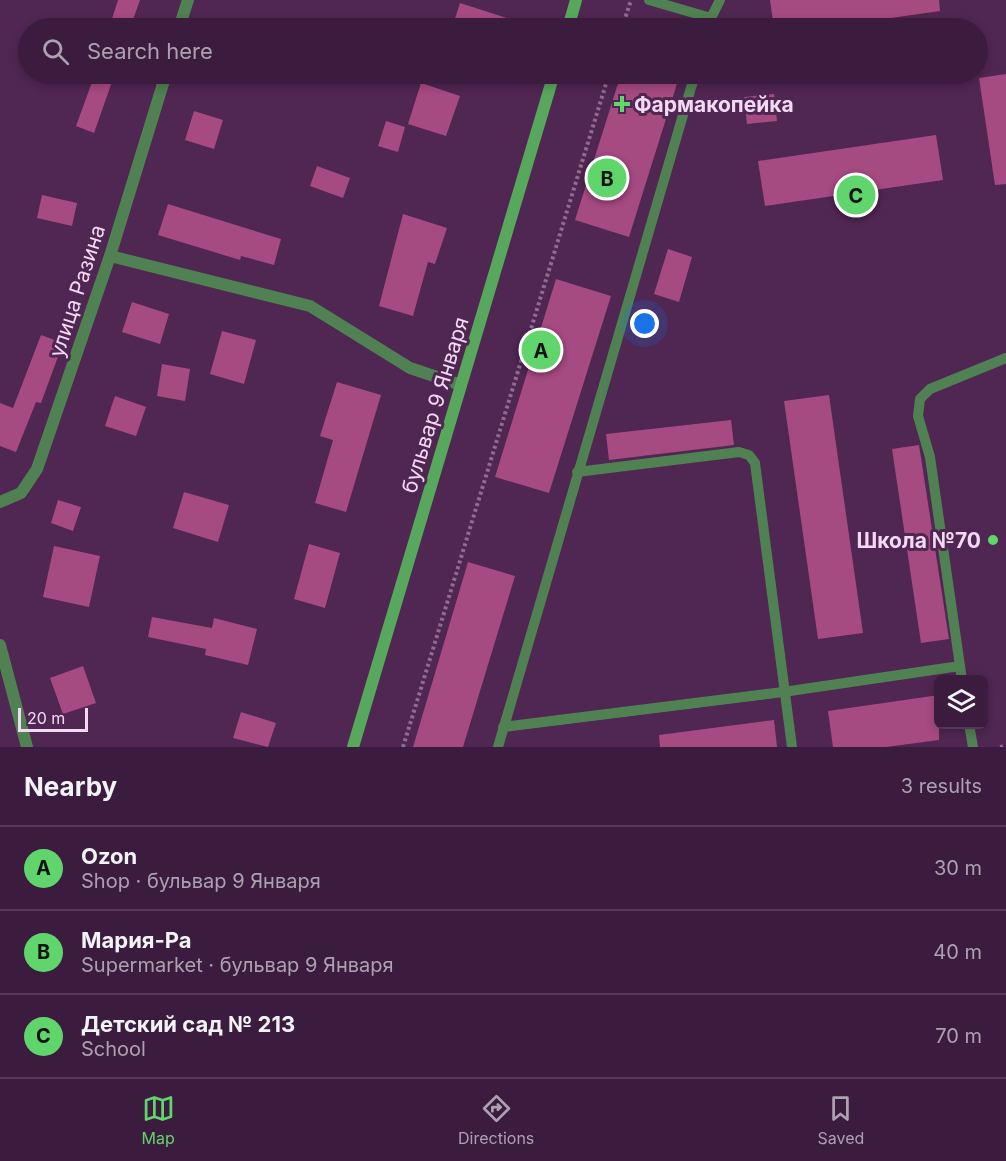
<!DOCTYPE html>
<meta charset="utf-8">
<style>
body{margin:0;font-family:Inter,sans-serif;background:#472949;color:#f1f3f6}
.controls{position:absolute;right:18px;bottom:18px;display:grid;overflow:hidden;border-radius:9px;box-shadow:0 3px 9px #0003}
.controls button{width:54px;height:54px;display:grid;place-items:center;padding:0;border:0;border-bottom:2px solid #553a58;background:#3c1c3e;color:#f1f3f6;font:30px sans-serif}
.scale{position:absolute;left:18px;bottom:15px;width:70px;box-sizing:border-box;padding-left:6px;border:3px solid #f3d9f4;border-top:0;font-size:16px;line-height:21px;white-space:nowrap;color:#f3d9f4;-webkit-text-stroke:4px #502652;paint-order:stroke}
.you{position:absolute;left:645px;top:324px;width:21px;height:21px;margin:-15px;border:4px solid #fff;border-radius:50%;background:#1a73e8;box-shadow:0 0 0 9px #1a73e833}
.badge{display:grid;place-items:center;width:39px;height:39px;border-radius:50%;background:#60d56b;color:#111;font-size:20px;font-weight:700}
.pin{position:absolute;translate:-50% -50%;border:3px solid #fff;box-shadow:0 2px 6px #0006}
.list{margin:0;padding:0;list-style:none}
h2{display:flex;justify-content:space-between;align-items:center;height:78px;margin:0;padding:0 24px;font-size:26px}
h2 small{font-size:20px;font-weight:400;color:#aca1b0}
.list li{display:grid;grid-template-columns:39px 1fr auto;gap:18px;align-items:center;box-sizing:border-box;height:84px;padding:0 24px;border-top:2px solid #553a58}
.list b{display:block;font-size:22px;white-space:nowrap}
.list p{margin:0;font-size:20px;white-space:nowrap;color:#aca1b0}
.list em{font-size:20px;font-style:normal;color:#aca1b0}
.icon{flex:none;width:33px;height:33px;fill:none;stroke:currentColor;stroke-width:2;stroke-linecap:round;stroke-linejoin:round}
.map{position:relative;flex:none;width:1006px;height:747px;overflow:hidden}
.search{position:absolute;background:#3c1c3e;box-shadow:0 3px 9px #0003;left:18px;right:18px;top:18px;height:66px;display:flex;align-items:center;gap:15px;box-sizing:border-box;padding:0 21px;border-radius:33px;color:#aca1b0;font-size:22px}
.sheet{height:330px;background:#3c1c3e}
nav{display:flex;justify-content:space-around;align-items:center;box-sizing:border-box;height:84px;border-top:2px solid #553a58;background:#3c1c3e;font-size:16px;color:#aca1b0}
nav a{display:grid;justify-items:center;gap:3px}
nav .on{color:#60d56b}
.map>svg:first-child{display:block}
.building{fill:#a64a82}
.lines{fill:none;stroke-linecap:round;stroke-linejoin:round}
.path{stroke:#906c91;stroke-width:4;stroke-dasharray:3 3;stroke-linecap:butt}
.lane{stroke:#508152;stroke-width:10}
.street{stroke:#508152;stroke-width:12}
.secondary{stroke:#57a85d;stroke-width:12}
.poi-dot{fill:#60d56b;stroke:#502652;stroke-width:2}
.labels{text-anchor:middle;dominant-baseline:central;stroke-width:6;stroke-linejoin:round;paint-order:stroke}
.poi-label{font-size:21px;font-weight:bold;fill:#f3d9f4;stroke:#502652;text-anchor:start}
.street-label{font-size:21px;fill:#f3d9f4;stroke:#502652}
</style>
<div class="map">
<svg width="1006" height="747" viewBox="0 0 1006 747">
<rect width="100%" height="100%" fill="#502652"/>
<!-- building -->
<g class="building">
<path d="M118,0h22l-10,28h-21z"/>
<path d="M770,0h169l1,11 -119,17h-47z"/>
<path d="M460,3l69,22 -1,3h-76z"/>
<path d="M95,74l18,5 -19,54 -18,-7z"/>
<path d="M621,74h59l-51,163 -54,-17z"/>
<path d="M1006,74v110l-11,1 -16,-107z"/>
<path d="M421,83l39,13 -14,40 -38,-12z"/>
<path d="M774,94l3,27 -30,3 -3,-27z"/>
<path d="M194,111l29,9 -9,29 -29,-9z"/>
<path d="M386,121l19,6 -7,25 -20,-6z"/>
<path d="M936,135l7,45 -178,26 -7,-45z"/>
<path d="M317,166l33,12 -7,20 -33,-12z"/>
<path d="M42,195l35,8 -5,23 -35,-8z"/>
<path d="M168,204l113,35 -7,26 -33,-9 -1,4 -82,-25z"/>
<path d="M403,214l44,14 -12,36 -7,-2 -15,54 -34,-10z"/>
<path d="M668,249l24,8 -13,45 -25,-8z"/>
<path d="M556,279l55,17 -62,197 -54,-16z"/>
<path d="M132,302l37,12 -9,30 -38,-12z"/>
<path d="M222,331l34,9 -12,44 -34,-10z"/>
<path d="M41,335l22,8 -22,60 -5,-1 -20,50 -16,-6v-43l13,5z"/>
<path d="M162,364l28,5 -5,32 -28,-5z"/>
<path d="M337,382l44,13 -35,117 -31,-9 18,-63 -13,-4z"/>
<path d="M829,395l34,238 -45,6 -34,-238z"/>
<path d="M115,396l31,11 -10,29 -31,-10z"/>
<path d="M731,420l3,25 -125,15 -3,-26z"/>
<path d="M919,445l30,194 -28,4 -29,-194z"/>
<path d="M184,492l45,13 -11,37 -45,-14z"/>
<path d="M58,500l23,7 -8,24 -22,-8z"/>
<path d="M309,544l31,9 -15,55 -31,-9z"/>
<path d="M54,546l46,10 -11,51 -46,-10z"/>
<path d="M468,562l47,14 -52,171h-50z"/>
<path d="M152,617l60,11 2,-10 43,11 -9,36 -43,-10 1,-6 -58,-12z"/>
<path d="M83,666l13,37 -33,11 -13,-36z"/>
<path d="M939,695v45l-53,7h-53l-5,-36z"/>
<path d="M241,712l35,11 -8,24 -35,-9z"/>
<path d="M774,720l3,27h-117l-1,-12z"/>
</g>
<g class="lines">
<!-- path -->
<g class="path">
<path d="M622,28l9,-28"/>
<path d="M403,747l206,-673"/>
<path d="M1000,747l6,-1"/>
</g>
<!-- lane -->
<g class="lane">
<path d="M649,0l62,18 -3,10"/>
<path d="M711,18l9,-18"/>
<path d="M577,472l162,-20 10,3 6,8 37,284"/>
<path d="M962,680l-32,-223 -12,-41 2,-17 10,-10 76,-31"/>
<path d="M969,724l4,23"/>
<path d="M503,727l280,-35 177,-26"/>
<path d="M498,747l197,-673"/>
</g>
<!-- street -->
<g class="street">
<path d="M179,28l9,-28"/>
<path d="M110,256l200,50 100,62 51,17"/>
<path d="M0,502l21,-9 16,-24 73,-213 56,-182"/>
<path d="M0,645l27,102"/>
</g>
<!-- secondary -->
<g class="secondary">
<path d="M568,28l8,-28"/>
<path d="M353,747l201,-673"/>
</g>
</g>
<!-- markers -->
<g class="poi-dot">
<path d="M619 95h6v6h6v6h-6v6h-6v-6h-6v-6h6z"/>
<circle cx="993" cy="540" r="6"/>
</g>
<g class="labels">
<!-- poi labels -->
<g class="poi-label">
<text x="634" y="104">Фармакопейка</text>
<text x="981" y="540" text-anchor="end">Школа №70</text>
</g>
<!-- street labels -->
<g class="street-label">
<text transform="translate(77 291) rotate(-72)">улица Разина</text>
<text transform="translate(435 405) rotate(-73)">бульвар 9 Января</text>
</g>
</g>
</svg>
<div class="controls">
<button><svg class="icon" aria-label="layers" viewBox="0 0 24 24"><path d="M12 4l9 5-9 5-9-5zM3 14l9 5 9-5"/></svg></button>
</div>
<div class="scale">20 m</div>
<div class="you"></div>
<div class="pin badge" style="left:541px;top:350px">A</div>
<div class="pin badge" style="left:607px;top:178px">B</div>
<div class="pin badge" style="left:856px;top:195px">C</div>
<div class="search"><svg class="icon" aria-label="search" viewBox="0 0 24 24"><circle cx="10" cy="10" r="6"/><path d="M15 15l6 6"/></svg>Search here</div>
</div>
<section class="sheet">
<h2>Nearby<small>3 results</small></h2>
<ul class="list">
<li><span class="badge">A</span><div><b>Ozon</b><p>Shop · бульвар 9 Января</p></div><em>30 m</em></li>
<li><span class="badge">B</span><div><b>Мария-Ра</b><p>Supermarket · бульвар 9 Января</p></div><em>40 m</em></li>
<li><span class="badge">C</span><div><b>Детский сад № 213</b><p>School</p></div><em>70 m</em></li>
</ul>
</section>
<nav>
<a class="on"><svg class="icon" aria-label="map" viewBox="0 0 24 24"><path d="M3 6l6-2 6 2 6-2v14l-6 2-6-2-6 2zM9 4v14M15 6v14"/></svg>Map</a>
<a><svg class="icon" aria-label="directions" viewBox="0 0 24 24"><path d="M12 3l9 9-9 9-9-9zM9 14v-3h6M13 9l2 2-2 2"/></svg>Directions</a>
<a><svg class="icon" aria-label="saved" viewBox="0 0 24 24"><path d="M7 4h10v16l-5-4-5 4z"/></svg>Saved</a>
</nav>
